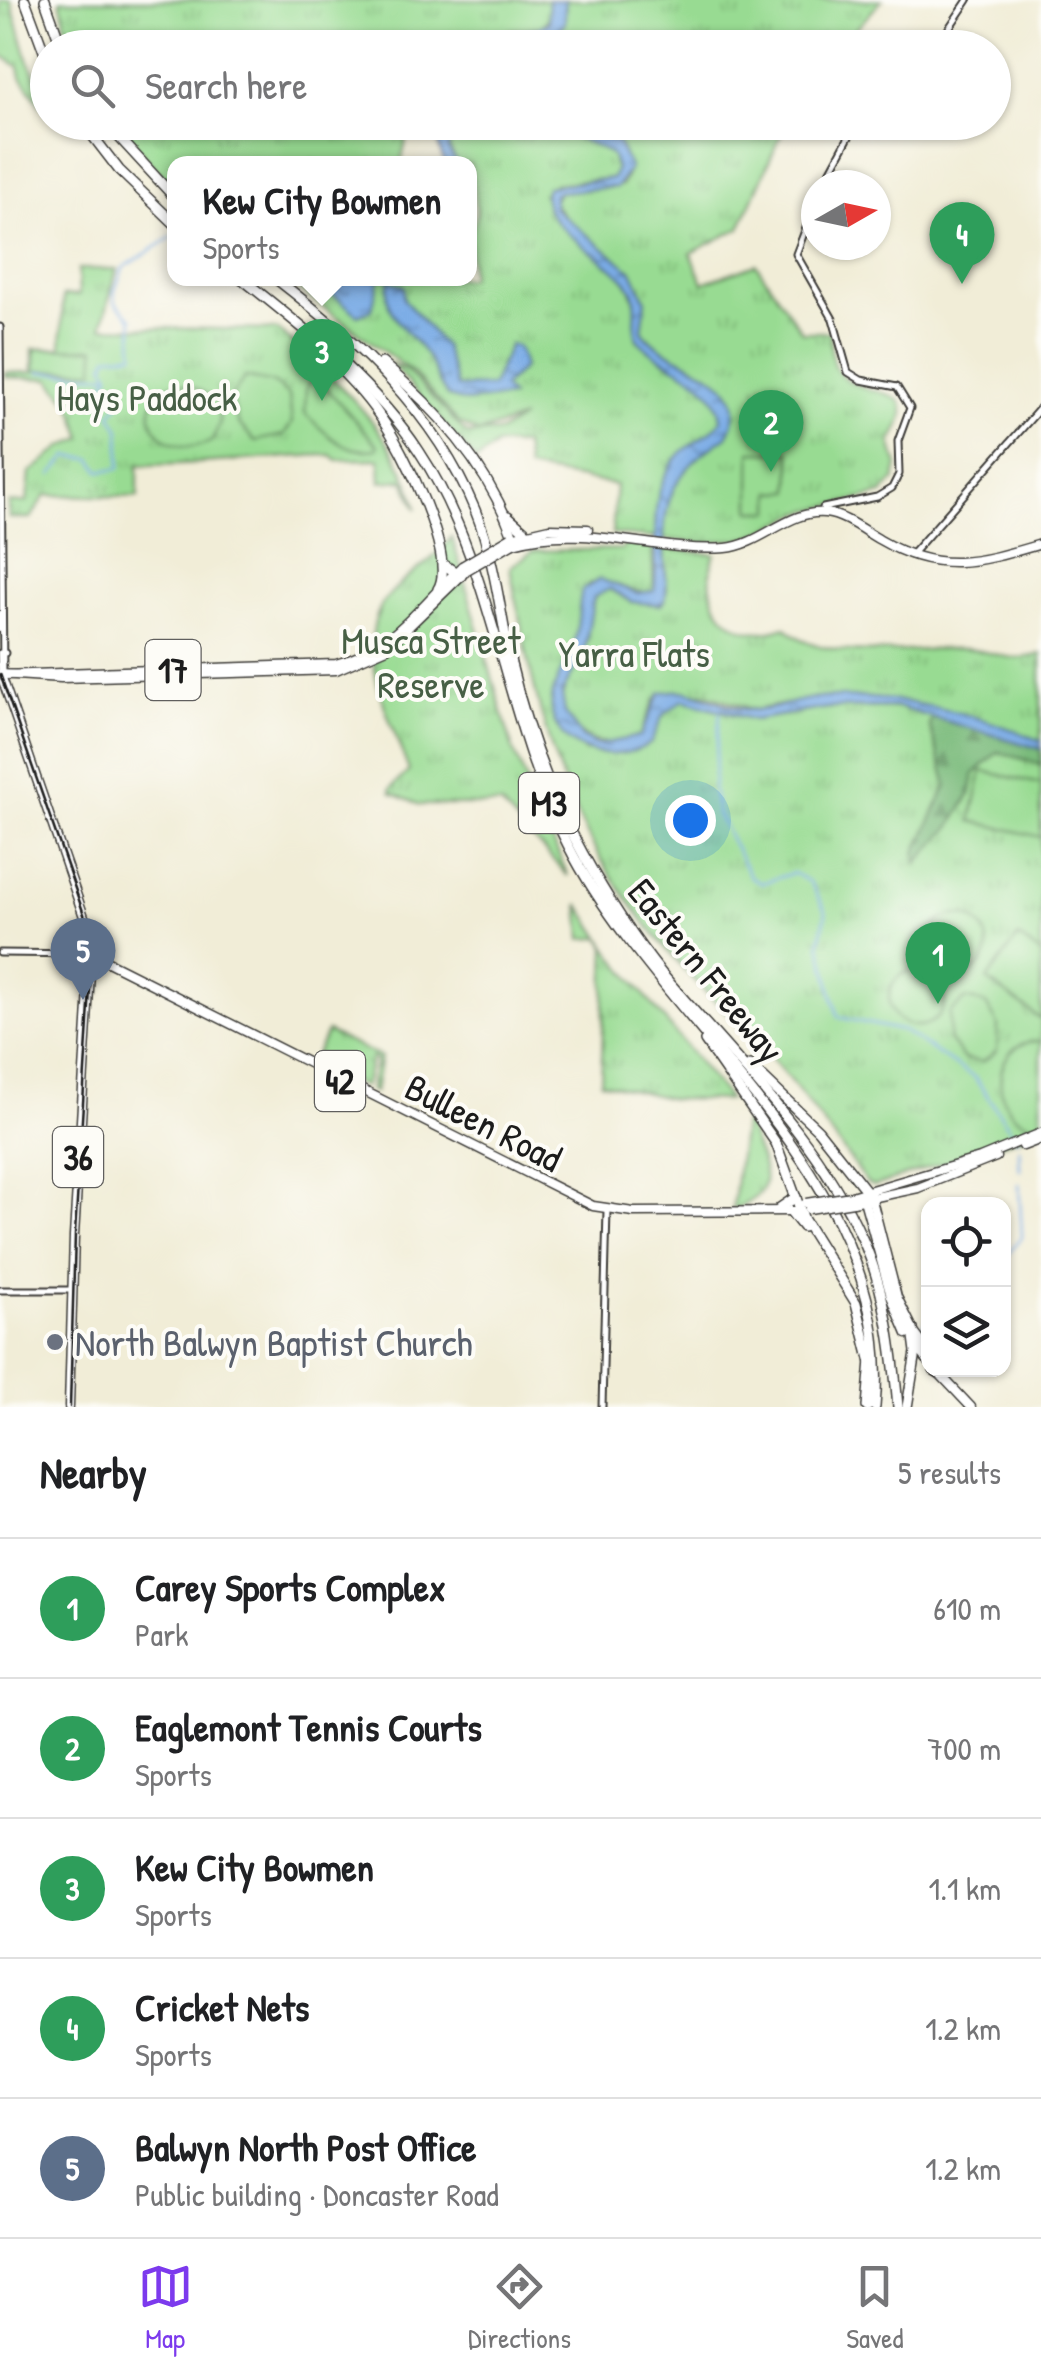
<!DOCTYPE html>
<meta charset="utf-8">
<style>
body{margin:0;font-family:"Patrick Hand",sans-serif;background:#f6f6f6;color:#202124}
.controls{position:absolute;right:30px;bottom:30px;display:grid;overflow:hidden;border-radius:20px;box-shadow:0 2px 8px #0004}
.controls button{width:90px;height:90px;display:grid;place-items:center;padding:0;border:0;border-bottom:2px solid #e0e0e0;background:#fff;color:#202124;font:50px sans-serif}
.compass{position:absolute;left:801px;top:170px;width:90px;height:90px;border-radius:50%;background:#fff;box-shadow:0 2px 8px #0004;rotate:81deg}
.you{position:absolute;left:690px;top:820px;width:35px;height:35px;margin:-25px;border:8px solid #fff;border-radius:50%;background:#1a73e8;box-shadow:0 0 0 15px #1a73e833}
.badge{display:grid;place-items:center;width:65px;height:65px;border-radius:50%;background:#7c3aed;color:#fff;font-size:32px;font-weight:700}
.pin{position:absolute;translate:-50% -82px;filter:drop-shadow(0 2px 5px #0008)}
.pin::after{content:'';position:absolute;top:52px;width:35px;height:30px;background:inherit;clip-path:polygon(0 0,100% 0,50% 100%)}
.popup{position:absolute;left:167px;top:156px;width:310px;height:130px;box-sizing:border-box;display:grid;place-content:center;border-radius:20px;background:#fff;filter:drop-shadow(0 2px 8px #0005);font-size:32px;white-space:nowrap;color:#757577}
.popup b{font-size:38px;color:#202124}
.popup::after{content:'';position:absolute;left:50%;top:100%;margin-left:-20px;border:20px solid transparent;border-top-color:#fff}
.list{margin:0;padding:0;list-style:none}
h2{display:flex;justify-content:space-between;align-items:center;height:130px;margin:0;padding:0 40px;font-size:42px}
h2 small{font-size:32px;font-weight:400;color:#757577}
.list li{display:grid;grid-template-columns:65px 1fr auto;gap:30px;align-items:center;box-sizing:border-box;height:140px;padding:0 40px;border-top:2px solid #e0e0e0}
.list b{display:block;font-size:38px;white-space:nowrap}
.list p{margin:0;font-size:32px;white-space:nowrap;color:#757577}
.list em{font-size:32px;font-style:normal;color:#757577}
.icon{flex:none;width:55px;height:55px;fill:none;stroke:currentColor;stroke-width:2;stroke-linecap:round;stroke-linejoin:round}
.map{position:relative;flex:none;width:1041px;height:1407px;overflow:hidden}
.search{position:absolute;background:#fff;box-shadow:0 2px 8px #0004;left:30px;right:30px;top:30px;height:110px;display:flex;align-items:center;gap:25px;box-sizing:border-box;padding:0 35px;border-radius:55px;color:#757577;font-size:38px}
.sheet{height:830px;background:#fff}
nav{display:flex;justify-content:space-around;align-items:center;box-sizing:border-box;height:140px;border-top:2px solid #e0e0e0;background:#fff;font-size:28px;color:#757577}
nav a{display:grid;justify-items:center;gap:5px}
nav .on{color:#7c3aed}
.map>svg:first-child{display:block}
.grass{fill:url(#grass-tufts);stroke:#5a7c57;stroke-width:2.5}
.forest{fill:url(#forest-firs);stroke:#4b6c4c;stroke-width:2.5}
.garden{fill:#98db92;stroke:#5a7c57;stroke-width:2.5}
.water{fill:url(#water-ripples);stroke:#4b6481;stroke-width:2.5}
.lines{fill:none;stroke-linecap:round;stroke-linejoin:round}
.stream{stroke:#7aace6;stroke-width:2.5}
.tertiary-casing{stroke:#3c3b38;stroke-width:9}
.primary-casing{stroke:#3c3b38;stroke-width:11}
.trunk-casing{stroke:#3c3b38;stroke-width:11}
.motorway-casing{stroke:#3c3b38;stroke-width:12}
.tertiary{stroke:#fff;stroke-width:5}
.primary{stroke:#fff;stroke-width:8}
.trunk{stroke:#fff;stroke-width:8}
.motorway{stroke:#fff;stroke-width:9}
.tram{stroke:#1c1c1c;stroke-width:2.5}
.primary-bridge-casing{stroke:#3c3b38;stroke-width:11;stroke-linecap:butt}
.trunk-bridge-casing{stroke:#3c3b38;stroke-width:11;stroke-linecap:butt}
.primary-bridge{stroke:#fff;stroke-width:8}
.trunk-bridge{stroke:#fff;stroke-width:8}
.worship-dot{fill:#6b7280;stroke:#fdfcf7;stroke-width:4}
.labels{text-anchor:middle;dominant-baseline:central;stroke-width:8;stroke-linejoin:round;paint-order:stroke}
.shield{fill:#fdfcf7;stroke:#605f5e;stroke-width:2.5}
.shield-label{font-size:35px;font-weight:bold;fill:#1c1c1c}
.park-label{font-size:38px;fill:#475f45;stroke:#fdfcf7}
.street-label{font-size:38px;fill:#1c1c1c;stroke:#fdfcf7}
.worship-label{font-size:38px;fill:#5b616d;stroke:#fdfcf7;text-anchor:start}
</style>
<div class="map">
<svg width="1041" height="1407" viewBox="0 0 1041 1407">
<defs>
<pattern id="grass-tufts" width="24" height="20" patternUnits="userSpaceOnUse" patternTransform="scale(2.5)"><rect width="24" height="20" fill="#98db92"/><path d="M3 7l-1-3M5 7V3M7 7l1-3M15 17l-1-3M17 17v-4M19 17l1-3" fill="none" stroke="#82bb7d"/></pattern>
<pattern id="forest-firs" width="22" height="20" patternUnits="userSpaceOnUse" patternTransform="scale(2.5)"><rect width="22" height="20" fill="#7abb7c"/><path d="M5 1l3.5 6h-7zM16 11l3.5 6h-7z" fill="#639765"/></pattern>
<pattern id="water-ripples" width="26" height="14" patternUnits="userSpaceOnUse" patternTransform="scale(2.5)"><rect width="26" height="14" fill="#7aace6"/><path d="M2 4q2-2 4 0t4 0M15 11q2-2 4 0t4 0" fill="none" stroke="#638bba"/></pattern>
</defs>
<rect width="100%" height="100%" fill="#fdfcf7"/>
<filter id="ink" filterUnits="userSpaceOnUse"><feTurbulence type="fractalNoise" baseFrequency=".01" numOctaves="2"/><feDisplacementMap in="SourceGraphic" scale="20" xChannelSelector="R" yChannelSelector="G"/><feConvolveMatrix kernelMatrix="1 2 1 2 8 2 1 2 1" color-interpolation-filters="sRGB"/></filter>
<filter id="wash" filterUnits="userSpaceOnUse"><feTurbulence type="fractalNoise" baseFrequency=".0048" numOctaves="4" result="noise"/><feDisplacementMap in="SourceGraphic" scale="40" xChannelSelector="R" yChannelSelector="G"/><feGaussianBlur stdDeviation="2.25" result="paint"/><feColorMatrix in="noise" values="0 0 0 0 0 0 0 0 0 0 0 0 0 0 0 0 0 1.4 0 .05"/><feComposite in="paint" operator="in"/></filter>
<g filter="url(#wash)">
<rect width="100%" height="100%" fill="#f1edd7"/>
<!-- grass -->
<g class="grass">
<path d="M0,0h11l15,54 21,47v12l-26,-36 -2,-10 -19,-13z"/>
<path d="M60,0h488l3,14 -9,13 -32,3 -35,17 -404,1z"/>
<path d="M565,0h317l-42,47 -346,1 50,-10 22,-30z"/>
<path d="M114,123h296l-9,40 -226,1 -1,24z"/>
<path d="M556,123h230l-46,105 -49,25 12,30 53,-19 46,68h28c1,12 0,29 7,38 23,34 95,7 54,72l7,24 -3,14 -13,14 -79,18 -56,26 -45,5 -90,-9 4,-49 -89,-16 -3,-24h-28l-19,16 -87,-98 17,8 60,63 32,-2 23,-14 -43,15 -20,-10 -47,-51 -127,-93 185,-1v-41l7,-23 -7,-50 -13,-1 -10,-19 15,-16c39,-6 119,1 150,28l4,12 -3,10 -59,6 -11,10c15,49 81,60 92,108l10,2 -13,-33 -56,-42 -24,-27 7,-10 63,-7 8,-17 -13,-27z"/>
<path d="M78,269h39l-15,58 176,3c57,48 121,104 139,179l-13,-29 -23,2 -1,-23 -43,1 -6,-5c-65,2 -127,10 -193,10v32l-92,-2 -15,23h-22v-15l18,-1 3,-29 32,-26 21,-9 -12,-34 -21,-25 -44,-2v-4l27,-1v-23l28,-1 2,-52 16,-1z"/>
<path d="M452,537l61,213 55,126 -67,-71h-81l-29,-12v-5l18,-17c-18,-51 -60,-131 -20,-176 21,-24 42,-30 63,-58z"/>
<path d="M626,544l26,3 2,44c-24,7 -40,-16 -66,-7 -5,20 -8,42 -15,62 -15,46 -37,67 11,105 94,11 49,-29 99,-51l71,20 73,-12 70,-1 144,42v381l-166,56 -8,-3c-42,-58 -86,-121 -140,-170 -40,-37 -76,-80 -108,-126 -67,-94 -89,-209 -109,-320l23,-16 89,-2z"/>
<path d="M664,549l51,5c-18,48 19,93 70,73 41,40 130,19 181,22 30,2 41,15 75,5v87l-113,-35 -112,-8 -61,12 -51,-17 -49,6 -15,37c-36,16 -66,6 -79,-33 2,-24 22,-40 26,-63 3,-18 -1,-33 12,-48l11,-3 22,13 35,-12z"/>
<path d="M579,904l32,49 118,147 -58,-1 -70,-17 5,-135 -5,-9 -19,1z"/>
<path d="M327,1032l54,25 -6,35 -5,-2 6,-30 -4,-3 -8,30 -52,-26z"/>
<path d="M743,1124h5c7,35 41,65 -16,86z"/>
</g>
<!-- forest -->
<path class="forest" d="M933,716l108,33v15l-43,-12 -24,22 -4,21 -21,34 -32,34 -1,-10 31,-68 -18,-61z"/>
<!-- garden -->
<g class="garden">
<path d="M95,348v22l-60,1v-22z"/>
<path d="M314,374l64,72 -1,3c-31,6 -52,-15 -72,-36l1,-24z"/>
<path d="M245,377l28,6 16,13 3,27 -8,12 -29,6 -17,-18 -7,-26z"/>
<path d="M170,384l19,1 27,14 4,24 -8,18c-43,22 -88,-28 -42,-57z"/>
<path d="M751,452h39l1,39 -19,1v19h-21z"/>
<path d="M982,771l59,13v53l-70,-16z"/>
<circle cx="958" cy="945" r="30"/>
<path d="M1018,937l23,17v65l-54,-39z"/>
<circle cx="917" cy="998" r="28"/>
<path d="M966,999l20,5 12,21 -1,26 -14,11 -19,-3 -15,-20 1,-27z"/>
<path d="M1041,1041v83c-52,3 -56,-86 0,-83z"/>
</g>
<!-- water -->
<g class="water">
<path d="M548,0h17v23l-9,11 -81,13c27,-19 55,-11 74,-25z"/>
<path d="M556,122l61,19 13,27 -13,19 -58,5 -5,3v13l78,63 14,29 -4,30c23,38 122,41 85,106 -48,32 -65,56 -63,116 0,16 5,32 1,47l-4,6 -29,-3 -22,-13 -16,8 -9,51 -23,46 3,19 17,24 15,8 43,-9 20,-43c37,-10 61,17 96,17 20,0 40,-11 60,-12 74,-6 158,14 225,43v8l-144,-42 -70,1 -73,12 -71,-20 -20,15 -12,28c-40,26 -110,6 -98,-50 3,-16 16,-33 21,-50 5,-17 4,-36 8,-53l18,-11 37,14 17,-2c6,-46 -11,-96 25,-136 12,-14 33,-19 42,-35 -3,-45 -59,-51 -84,-81 -5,-16 2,-33 -4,-47 -14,-32 -103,-66 -86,-105l66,-9 3,-10 -4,-12c-28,-24 -129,-43 -160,-21l-4,14 9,14h-12c-7,-14 -10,-26 -1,-40z"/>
<path d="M301,279h78l-7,30 -14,6 -27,-22 -17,-3z"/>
<path d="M389,281l15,5v13l40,47 13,41 35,-1 18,-42 8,3 6,20 -21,20 8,10 -45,5 -18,-5c-10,-12 -13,-29 -22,-42 -17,-24 -47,-42 -37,-74z"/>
</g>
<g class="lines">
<!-- stream -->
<g class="stream">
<path d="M39,372l68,3"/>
<path d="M52,475l16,-19 24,3 8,12 20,-3v-38l-9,-16 12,-15 -10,-5 -13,4 -2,-6 12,-17 -5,-10 3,-9 26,-2 -2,-36 -16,-15 -2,-10 9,-25 49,-31"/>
<path d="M720,713l-7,77 4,23 34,65 11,5 31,-10 17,9 16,30 -6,31 18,74 65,14 72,47 42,61"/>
<path d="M1019,1147l1,23"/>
<path d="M1004,1260l18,-24 -3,-52"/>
<path d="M922,1329l6,-10"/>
</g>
</g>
</g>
<g filter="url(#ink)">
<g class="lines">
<!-- tertiary casing -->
<g class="tertiary-casing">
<g id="tertiary">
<path d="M927,48l18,-14 23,-34"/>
<path d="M823,185l34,-63"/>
<path d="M816,202l-20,52 37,65 15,53 13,8 36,7 13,21 -12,33 1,33 -7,14 -15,9 -54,11"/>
<path d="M0,327l3,346"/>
<path d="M911,555l130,-148"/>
<path d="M0,614v15"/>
<path d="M1,675l-1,-22h5"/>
<path d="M0,953l92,1"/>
<path d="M0,1290h72"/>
<path d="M602,1407l5,-197"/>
</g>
</g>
<!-- primary casing -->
<g class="primary-casing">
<g id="primary">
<path d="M511,537l39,-9 38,1"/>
<path d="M513,543c73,-21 140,10 213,5 35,-3 64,-39 99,-35 19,2 39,18 55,27 60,35 100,22 161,4"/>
<path d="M0,674l61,4 275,-8 51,-22 77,-75"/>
<path d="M1,675l91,265 -18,296 -5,171"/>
<path d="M1,675l335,-11c57,-14 86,-61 126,-98"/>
<path d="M92,954l501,252 40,6 163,-1"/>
<path d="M913,1331l15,20"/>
<path d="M916,1346l12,15"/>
<path d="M936,1370l35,37"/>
</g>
</g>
<!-- trunk casing -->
<g class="trunk-casing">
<g id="trunk">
<path d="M1023,1146l18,-7"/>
<path d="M851,1196l129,-38 61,-25"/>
<path d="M871,1196l26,101 16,32"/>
<path d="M864,1200l27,96 16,38"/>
<path d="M853,1202l65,-14 78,-31"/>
</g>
</g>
<!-- motorway casing -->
<g class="motorway-casing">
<g id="motorway">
<path d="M25,0l23,62"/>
<path d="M45,0l17,48"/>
<path d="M82,122l37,48 56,54"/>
<path d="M105,122l70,76"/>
<path d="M241,278c65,52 132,103 178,173 76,114 84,268 149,394 94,186 329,329 307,562"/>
<path d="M275,278c84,65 159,133 200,232 20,49 25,103 36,154 16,66 39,131 72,190 23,42 49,83 79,120 71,84 155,162 200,264 24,53 31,112 36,169"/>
<path d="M325,354c20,20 40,40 56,64 21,29 77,140 57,171"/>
<path d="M382,363c55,46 107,105 131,173"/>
<path d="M508,516l18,16"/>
<path d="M446,566l15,10"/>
<path d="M705,1041l71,102 28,77 52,83 15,60"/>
<path d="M750,1065l68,65 50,63"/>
<path d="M780,1208l16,-11"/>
<path d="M791,1212l12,15"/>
<path d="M934,1370l5,3"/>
<path d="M867,1407l4,-47"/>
<path d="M907,1407l9,-55 -3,-23"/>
</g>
</g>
<!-- tertiary -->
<use href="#tertiary" class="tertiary"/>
<!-- primary -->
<use href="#primary" class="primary"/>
<!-- trunk -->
<use href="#trunk" class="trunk"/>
<!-- motorway -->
<use href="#motorway" class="motorway"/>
<!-- tram -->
<path class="tram" d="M0,674l93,266 -18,294 -5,173"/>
<!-- primary-bridge casing -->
<g class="primary-bridge-casing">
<g id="primary-bridge">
<path d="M462,566l49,-29"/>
<path d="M467,570l46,-27"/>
</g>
</g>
<!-- trunk-bridge casing -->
<g class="trunk-bridge-casing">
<g id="trunk-bridge">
<path d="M806,1203l45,-7"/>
<path d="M809,1209l44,-7"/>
</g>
</g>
<!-- primary-bridge -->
<use href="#primary-bridge" class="primary-bridge"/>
<!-- trunk-bridge -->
<use href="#trunk-bridge" class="trunk-bridge"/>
</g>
</g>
<!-- markers -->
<circle class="worship-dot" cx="55" cy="1342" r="10"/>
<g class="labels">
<!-- shield labels -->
<g class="shield">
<rect x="145.5" y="640" width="55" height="60" rx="8"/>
<rect x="519" y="773" width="60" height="60" rx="8"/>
<rect x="315" y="1051" width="50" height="60" rx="8"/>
<rect x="53" y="1127" width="50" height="60" rx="8"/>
</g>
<g class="shield-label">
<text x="173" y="670">17</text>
<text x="549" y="803">M3</text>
<text x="340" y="1081">42</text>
<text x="78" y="1157">36</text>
</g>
<!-- park labels -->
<g class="park-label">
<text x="147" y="397">Hays Paddock</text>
<text x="431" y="640">Musca Street<tspan x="431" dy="44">Reserve</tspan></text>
<text x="634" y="653">Yarra Flats</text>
</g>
<!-- street labels -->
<g class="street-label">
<text transform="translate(707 970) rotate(51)">Eastern Freeway</text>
<text transform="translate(484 1122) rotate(27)">Bulleen Road</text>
</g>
<!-- worship labels -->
<g class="worship-label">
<text x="75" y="1342">North Balwyn Baptist Church</text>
</g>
</g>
</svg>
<div class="controls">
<button><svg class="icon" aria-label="locate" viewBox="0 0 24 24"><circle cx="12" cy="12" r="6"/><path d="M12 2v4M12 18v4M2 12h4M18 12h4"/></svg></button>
<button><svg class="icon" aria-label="layers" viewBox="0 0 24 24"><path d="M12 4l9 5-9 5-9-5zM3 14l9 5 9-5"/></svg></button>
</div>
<svg class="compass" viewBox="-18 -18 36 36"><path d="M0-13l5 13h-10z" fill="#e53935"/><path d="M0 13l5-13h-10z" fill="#757577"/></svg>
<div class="you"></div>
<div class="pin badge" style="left:938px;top:1004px;background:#2e9e5b">1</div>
<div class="pin badge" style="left:771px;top:472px;background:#2e9e5b">2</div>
<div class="pin badge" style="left:322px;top:401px;background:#2e9e5b">3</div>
<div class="popup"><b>Kew City Bowmen</b>Sports</div>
<div class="pin badge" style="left:962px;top:284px;background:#2e9e5b">4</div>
<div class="pin badge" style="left:83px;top:1000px;background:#5c6f8a">5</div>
<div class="search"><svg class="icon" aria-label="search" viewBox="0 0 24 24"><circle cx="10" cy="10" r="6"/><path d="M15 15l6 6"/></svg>Search here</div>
</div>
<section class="sheet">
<h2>Nearby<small>5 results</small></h2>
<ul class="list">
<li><span class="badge" style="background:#2e9e5b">1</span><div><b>Carey Sports Complex</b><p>Park</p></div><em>610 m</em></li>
<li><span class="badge" style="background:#2e9e5b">2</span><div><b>Eaglemont Tennis Courts</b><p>Sports</p></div><em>700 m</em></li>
<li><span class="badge" style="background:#2e9e5b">3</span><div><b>Kew City Bowmen</b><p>Sports</p></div><em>1.1 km</em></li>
<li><span class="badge" style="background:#2e9e5b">4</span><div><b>Cricket Nets</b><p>Sports</p></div><em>1.2 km</em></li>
<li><span class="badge" style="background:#5c6f8a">5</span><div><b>Balwyn North Post Office</b><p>Public building · Doncaster Road</p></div><em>1.2 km</em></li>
</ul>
</section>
<nav>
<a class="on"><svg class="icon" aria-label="map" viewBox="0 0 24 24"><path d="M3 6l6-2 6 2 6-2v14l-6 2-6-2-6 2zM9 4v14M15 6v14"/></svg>Map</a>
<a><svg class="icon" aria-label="directions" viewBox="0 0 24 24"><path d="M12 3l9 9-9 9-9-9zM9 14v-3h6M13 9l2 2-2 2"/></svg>Directions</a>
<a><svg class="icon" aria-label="saved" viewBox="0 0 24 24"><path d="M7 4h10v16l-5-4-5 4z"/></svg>Saved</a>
</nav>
